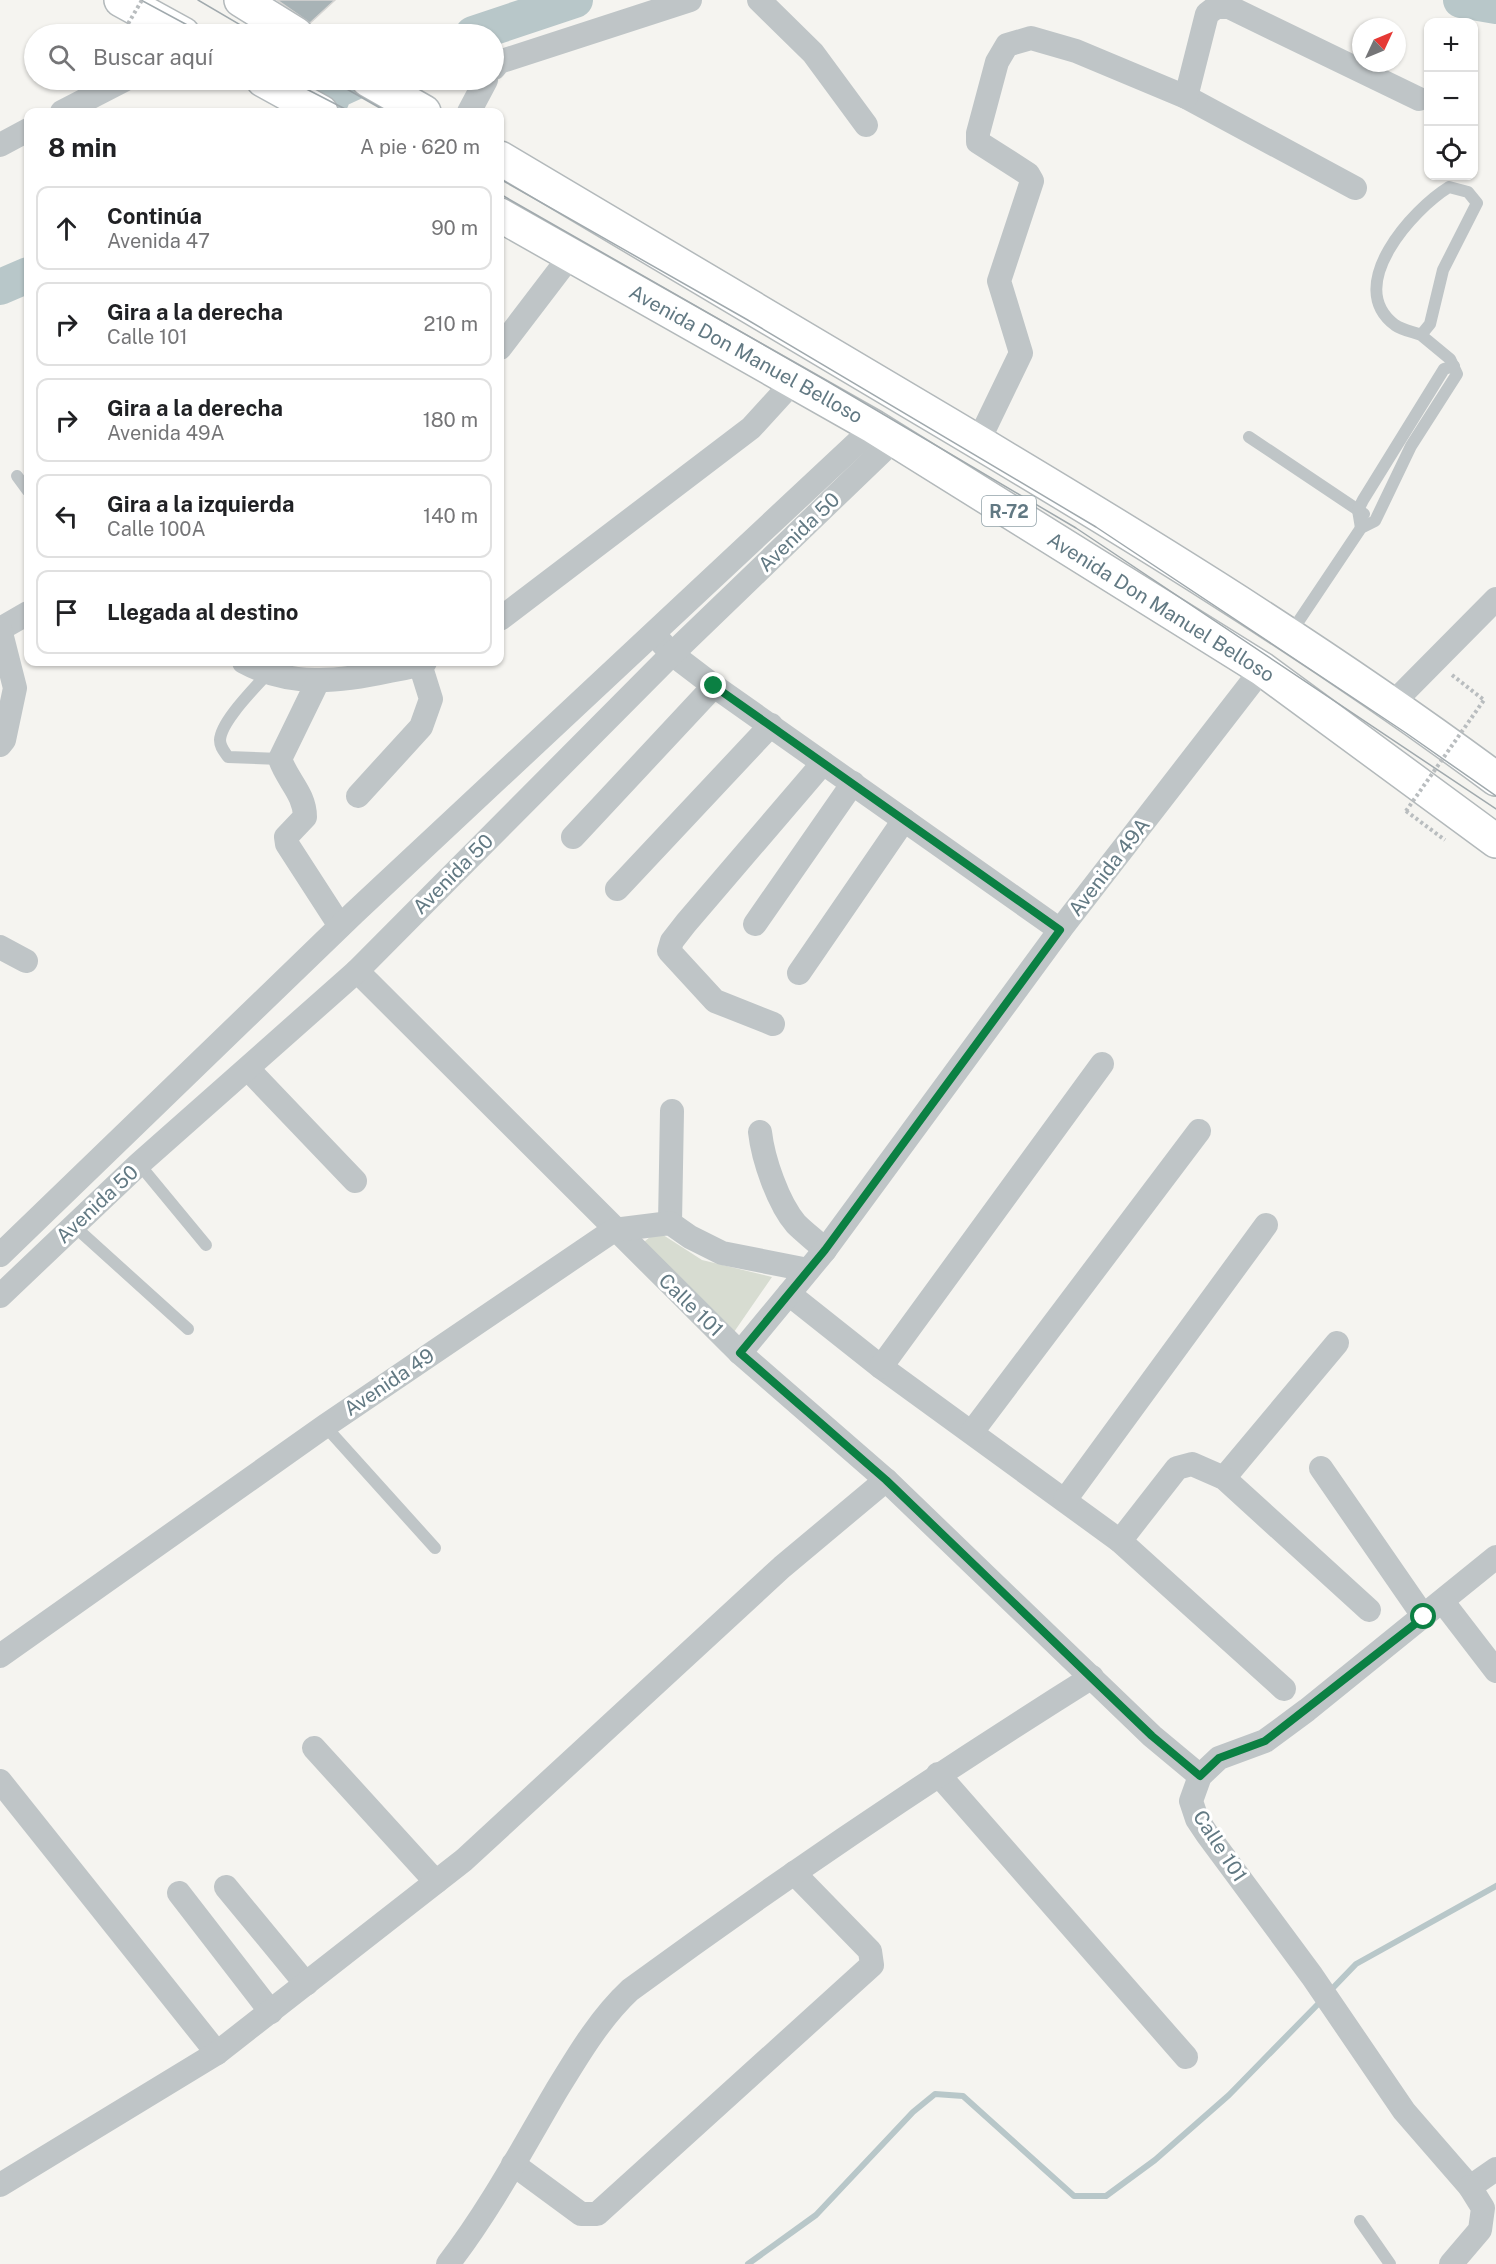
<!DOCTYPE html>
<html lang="es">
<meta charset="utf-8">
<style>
body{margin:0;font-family:"Public Sans",sans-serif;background:#f2f2f2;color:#202124}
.controls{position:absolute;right:18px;top:18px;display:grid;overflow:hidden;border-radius:12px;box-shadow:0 2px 4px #0004}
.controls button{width:54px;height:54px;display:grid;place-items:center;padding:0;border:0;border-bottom:2px solid #e0e0e0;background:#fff;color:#202124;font:30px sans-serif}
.compass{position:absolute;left:1352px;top:18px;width:54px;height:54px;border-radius:50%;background:#fff;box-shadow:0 2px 4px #0004;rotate:46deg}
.stop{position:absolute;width:18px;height:18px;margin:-14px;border:4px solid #0b8043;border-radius:50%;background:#fff}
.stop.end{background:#0b8043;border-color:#fff;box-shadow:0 2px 6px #0008}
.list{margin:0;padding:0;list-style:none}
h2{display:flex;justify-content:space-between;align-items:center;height:78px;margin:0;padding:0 24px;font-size:26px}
h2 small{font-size:20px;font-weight:400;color:#757577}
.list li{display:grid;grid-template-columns:39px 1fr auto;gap:18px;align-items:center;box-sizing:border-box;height:84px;margin:0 12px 12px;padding:0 12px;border:2px solid #e0e0e0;border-radius:12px}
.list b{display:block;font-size:22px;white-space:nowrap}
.list p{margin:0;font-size:20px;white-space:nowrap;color:#757577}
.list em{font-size:20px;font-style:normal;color:#757577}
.icon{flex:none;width:33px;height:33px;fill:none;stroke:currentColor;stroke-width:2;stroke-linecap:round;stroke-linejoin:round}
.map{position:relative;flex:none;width:1496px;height:2264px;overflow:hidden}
.search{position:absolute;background:#fff;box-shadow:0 2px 4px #0004;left:24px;top:24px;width:480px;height:66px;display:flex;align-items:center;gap:15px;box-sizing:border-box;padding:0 21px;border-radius:33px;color:#757577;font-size:22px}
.panel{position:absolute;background:#fff;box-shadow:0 2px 4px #0004;left:24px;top:108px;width:480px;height:558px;border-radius:12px}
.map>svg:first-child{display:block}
.green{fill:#d7dcd1}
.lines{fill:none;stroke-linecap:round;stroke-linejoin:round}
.stream{stroke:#b8c7c9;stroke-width:6}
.river{stroke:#b8c7c9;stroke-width:36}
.building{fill:#a8b3b6;stroke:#d6d5d3;stroke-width:1.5}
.primary-casing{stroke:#b3b9bb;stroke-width:36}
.path{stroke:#b9bdbf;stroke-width:4;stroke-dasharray:3 3;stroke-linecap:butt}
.lane{stroke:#bfc5c7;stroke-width:12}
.street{stroke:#bfc5c7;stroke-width:24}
.primary{stroke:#fff;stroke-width:33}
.tram{stroke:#a0a9ad;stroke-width:1.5}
.path-bridge{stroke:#b9bdbf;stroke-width:4;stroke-dasharray:3 3;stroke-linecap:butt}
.route{stroke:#0b8043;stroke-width:8}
.labels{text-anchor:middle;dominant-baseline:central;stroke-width:6;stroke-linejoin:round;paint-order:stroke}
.shield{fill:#fff;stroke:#91a1a8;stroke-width:1.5}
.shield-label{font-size:18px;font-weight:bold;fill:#627983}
.street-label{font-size:20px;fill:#627983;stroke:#fff}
</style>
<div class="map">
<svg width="1496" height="2264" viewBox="0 0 1496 2264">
<rect width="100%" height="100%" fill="#f5f4f0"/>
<!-- green -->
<path class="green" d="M657,1231l45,29 70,17 -38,55 -90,-90z"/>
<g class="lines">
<!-- stream -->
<g class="stream">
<path d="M1329,1992l27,-28 140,-78"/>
<path d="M748,2264l68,-49 97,-103 22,-18 28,2 111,100h32l49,-36 74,-65 93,-95"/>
</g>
<!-- river -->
<g class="river">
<path d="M1461,0l35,6"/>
<path d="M473,34l102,-34"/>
<path d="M326,112l9,-21 24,-11"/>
<path d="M0,287l28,-12"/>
</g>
</g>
<!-- building -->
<path class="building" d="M277,0h58l-25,23z"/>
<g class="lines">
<!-- primary casing -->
<g class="primary-casing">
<g id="primary">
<path d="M121,0l62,34"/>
<path d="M241,0l55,34"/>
<path d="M263,80l58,32"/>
<path d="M368,80l56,32"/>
<path d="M500,158c142,84 284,168 426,253 194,115 388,233 570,368"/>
<path d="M500,215l374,212 388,242 234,172"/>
</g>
</g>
<!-- path -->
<g class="path">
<path d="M1452,675l32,25"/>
<path d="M1406,811l39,29"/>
</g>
<!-- lane -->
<g class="lane">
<path d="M1249,437l115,77"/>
<path d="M17,476l11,15"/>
<path d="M1361,528l-3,-18 5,-10 81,-131 10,-3"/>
<path d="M1290,634l71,-106 14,-7 36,-75 46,-72 -7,-15 -29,-24 9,-11 13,-54 34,-67 -9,-11 -19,-5c-36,22 -106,99 -54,138 7,5 18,7 26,10"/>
<path d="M267,674c-12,14 -46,47 -47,66 0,7 4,11 8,17l52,2"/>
<path d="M139,1164l67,81"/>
<path d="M74,1226l114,103"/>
<path d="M325,1426l110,122"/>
<path d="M1360,2221l30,43"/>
</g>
<!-- street -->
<g class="street">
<path d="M759,0l54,53 53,72"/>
<path d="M494,68l5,-6 191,-62"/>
<path d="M1186,97l169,91"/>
<path d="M62,112l62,-32"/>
<path d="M469,112l17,-32"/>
<path d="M0,145l28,-15"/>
<path d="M500,348l71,-93"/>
<path d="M979,440l42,-87 -22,-72 33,-100 -4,-7 -50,-32v-9l19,-71 10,-17 24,-7 45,13 110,46 21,-83 9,-7h13l190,92"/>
<path d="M500,619l251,-191 43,-47"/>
<path d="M0,629l28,-16"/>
<path d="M661,642l11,12 42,32 346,244"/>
<path d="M244,662c46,25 95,20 145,9 12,-2 25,-4 36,-9"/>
<path d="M318,681l-38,78c7,21 25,35 25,58l-19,20 1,7 53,82"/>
<path d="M1393,703l103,-104"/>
<path d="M0,745l4,-5 11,-52 -15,-59"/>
<path d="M358,796l63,-69 10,-28 -11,-35"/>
<path d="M573,837l141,-151"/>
<path d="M617,889l154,-164"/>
<path d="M755,924l98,-141"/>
<path d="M0,947l26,14"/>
<path d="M357,971l383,382 146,127 266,256 48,40"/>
<path d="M799,973l105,-153"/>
<path d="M773,1024l-58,-23 -46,-50 3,-10 14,-18 137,-160"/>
<path d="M248,1069l107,112"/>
<path d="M760,1132c3,27 18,71 36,92 9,9 20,17 29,26"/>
<path d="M670,1223l2,-112"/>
<path d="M0,1255l354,-342 520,-486"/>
<path d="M789,1294l92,73 239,174 164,148"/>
<path d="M0,1296l139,-132 218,-193 315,-317 223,-215"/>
<path d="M740,1353l85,-103 235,-320 202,-261"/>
<path d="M881,1367l221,-303"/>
<path d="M972,1432l227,-301"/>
<path d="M1321,1468l103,149"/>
<path d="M1224,1478l113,-135"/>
<path d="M1065,1500l201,-275"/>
<path d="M1120,1541l57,-73 15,-4 32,14 145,132"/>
<path d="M1496,1557l-189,153 -42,31 -46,17 -19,18 -9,25 6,18 10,15 105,142 92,135 66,76 26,-18"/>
<path d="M1443,1602l53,69"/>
<path d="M0,1656l325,-230 289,-196 56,-7 20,14 32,16 86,17"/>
<path d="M314,1748l122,134"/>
<path d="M938,1774l248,283"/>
<path d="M0,1781l217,272"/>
<path d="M226,1887l80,97"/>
<path d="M179,1893l92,119"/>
<path d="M513,2164l68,50h16l275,-249 -2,-14 -76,-78"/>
<path d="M0,2185l217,-132 247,-193 318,-293 104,-87"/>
<path d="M448,2264c41,-53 73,-113 107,-171 22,-36 44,-74 75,-103 150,-110 304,-214 462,-313"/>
<path d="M1451,2264l29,-34 3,-22 -13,-21"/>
</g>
<!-- primary -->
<use href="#primary" class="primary"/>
<!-- tram -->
<g class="tram">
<path d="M141,0l63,34"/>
<path d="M198,0l58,34"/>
<path d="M289,80l62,32"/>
<path d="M331,80l56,32"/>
<path d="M500,179l246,140 350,208 310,206 90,63"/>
<path d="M500,194l327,187 249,147 420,281"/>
</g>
<!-- path-bridge -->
<g class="path-bridge">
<path d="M122,34l20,-34"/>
<path d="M1406,811l78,-111"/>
</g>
</g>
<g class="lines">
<!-- route -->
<path class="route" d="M714,686l346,244 -235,320 -85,103 146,127 266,256 48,40 19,-18 46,-17 159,-124"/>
</g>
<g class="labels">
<!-- shield labels -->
<rect class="shield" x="982" y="496" width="54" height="30" rx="4.5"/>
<g class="shield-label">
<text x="1009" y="511">R-72</text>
</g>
<!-- street labels -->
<g class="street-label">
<text transform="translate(746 354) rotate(29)">Avenida Don Manuel Belloso</text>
<text transform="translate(799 532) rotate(-44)">Avenida 50</text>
<text transform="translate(1161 607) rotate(32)">Avenida Don Manuel Belloso</text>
<text transform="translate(1109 867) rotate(-52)">Avenida 49A</text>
<text transform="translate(453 874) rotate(-45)">Avenida 50</text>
<text transform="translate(97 1204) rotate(-43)">Avenida 50</text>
<text transform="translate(691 1305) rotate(44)">Calle 101</text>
<text transform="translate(389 1382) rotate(-34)">Avenida 49</text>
<text transform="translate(1220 1846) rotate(57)">Calle 101</text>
</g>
</g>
</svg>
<div class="controls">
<button>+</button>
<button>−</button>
<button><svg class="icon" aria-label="locate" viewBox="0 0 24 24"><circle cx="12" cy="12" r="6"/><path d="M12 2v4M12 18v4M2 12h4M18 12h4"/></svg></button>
</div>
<svg class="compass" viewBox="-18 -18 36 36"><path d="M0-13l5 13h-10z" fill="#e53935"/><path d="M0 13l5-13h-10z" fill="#757577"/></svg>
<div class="stop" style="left:1424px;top:1617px"></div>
<div class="stop end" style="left:714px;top:686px"></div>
<div class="search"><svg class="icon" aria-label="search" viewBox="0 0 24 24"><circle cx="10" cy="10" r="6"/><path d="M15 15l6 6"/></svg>Buscar aquí</div>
<section class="panel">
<h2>8 min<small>A pie · 620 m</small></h2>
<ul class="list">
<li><svg class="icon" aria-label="ahead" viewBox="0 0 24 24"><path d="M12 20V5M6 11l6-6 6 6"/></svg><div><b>Continúa</b><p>Avenida 47</p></div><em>90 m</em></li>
<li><svg class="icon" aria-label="right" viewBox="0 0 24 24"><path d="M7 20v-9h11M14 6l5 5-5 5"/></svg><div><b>Gira a la derecha</b><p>Calle 101</p></div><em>210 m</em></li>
<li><svg class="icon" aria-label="right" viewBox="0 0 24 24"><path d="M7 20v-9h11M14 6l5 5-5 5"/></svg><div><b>Gira a la derecha</b><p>Avenida 49A</p></div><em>180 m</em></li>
<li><svg class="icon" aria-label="left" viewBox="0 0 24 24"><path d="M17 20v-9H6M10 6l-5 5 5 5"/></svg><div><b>Gira a la izquierda</b><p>Calle 100A</p></div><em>140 m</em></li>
<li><svg class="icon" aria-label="arrive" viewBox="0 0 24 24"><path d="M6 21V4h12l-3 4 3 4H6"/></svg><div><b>Llegada al destino</b></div></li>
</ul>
</section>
</div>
